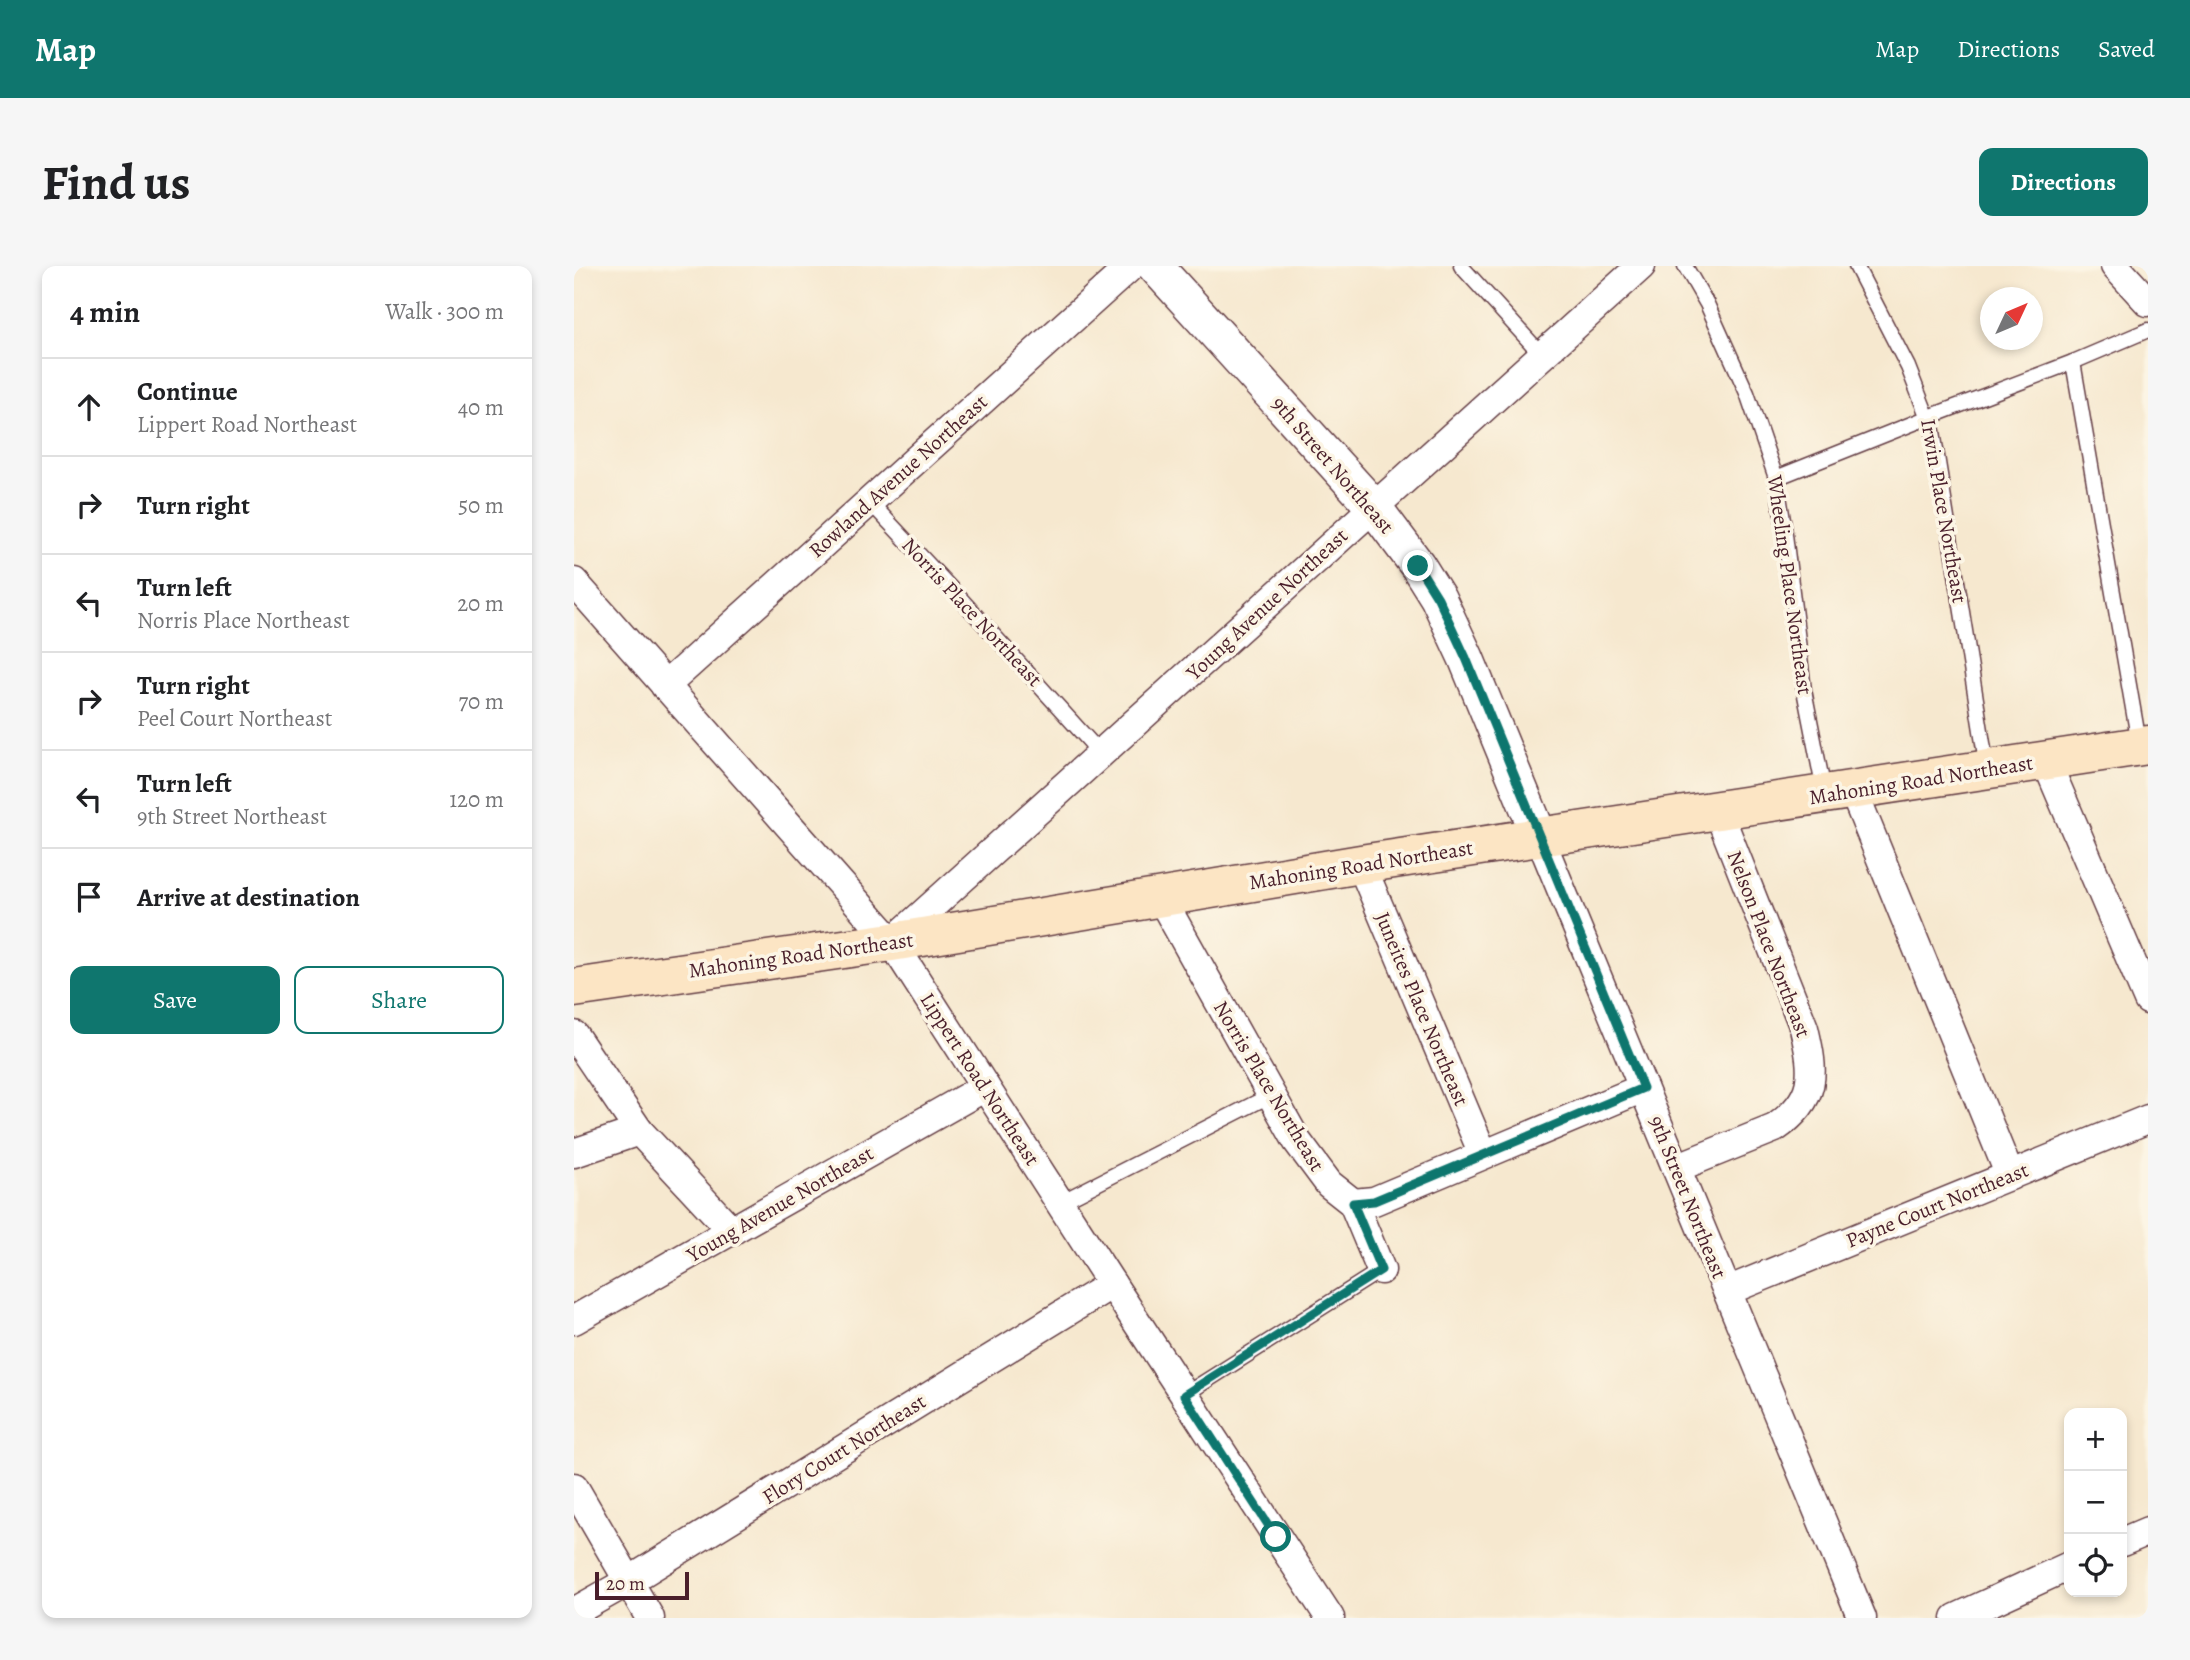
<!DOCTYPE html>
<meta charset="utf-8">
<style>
body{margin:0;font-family:Alegreya,serif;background:#f6f6f6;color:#202124}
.controls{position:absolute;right:21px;bottom:21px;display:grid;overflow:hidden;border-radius:14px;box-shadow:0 4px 10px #0003}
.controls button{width:63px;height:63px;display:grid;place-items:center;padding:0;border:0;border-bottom:2px solid #e0e0e0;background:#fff;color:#202124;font:35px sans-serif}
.compass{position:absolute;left:1406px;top:21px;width:63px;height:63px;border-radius:50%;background:#fff;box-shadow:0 4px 10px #0003;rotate:46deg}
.scale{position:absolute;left:21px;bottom:18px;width:94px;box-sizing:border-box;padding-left:7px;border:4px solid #4a1f2b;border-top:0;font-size:19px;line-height:24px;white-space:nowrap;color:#4a1f2b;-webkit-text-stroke:5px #fcf5e5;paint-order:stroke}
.stop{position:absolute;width:21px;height:21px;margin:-16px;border:5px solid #0f766e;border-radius:50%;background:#fff}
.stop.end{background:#0f766e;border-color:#fff;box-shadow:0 2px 7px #0008}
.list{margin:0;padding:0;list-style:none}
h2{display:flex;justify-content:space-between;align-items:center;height:91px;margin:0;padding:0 28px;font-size:30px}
h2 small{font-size:23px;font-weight:400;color:#757577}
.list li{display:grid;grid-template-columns:46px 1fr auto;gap:21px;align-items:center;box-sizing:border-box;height:98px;padding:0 28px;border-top:2px solid #e0e0e0}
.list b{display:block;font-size:26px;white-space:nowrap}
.list p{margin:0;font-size:23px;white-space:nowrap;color:#757577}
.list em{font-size:23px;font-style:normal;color:#757577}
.actions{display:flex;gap:14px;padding:21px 28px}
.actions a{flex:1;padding:16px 0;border:2px solid #0f766e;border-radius:14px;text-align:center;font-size:24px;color:#0f766e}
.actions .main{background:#0f766e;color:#fff}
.icon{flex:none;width:38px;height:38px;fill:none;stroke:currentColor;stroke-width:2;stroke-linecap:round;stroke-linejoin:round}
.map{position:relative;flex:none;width:1574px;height:1352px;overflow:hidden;border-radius:14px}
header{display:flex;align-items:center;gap:42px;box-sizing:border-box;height:98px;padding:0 35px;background:#0f766e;color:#fff}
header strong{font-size:33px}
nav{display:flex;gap:38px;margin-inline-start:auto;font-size:24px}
.intro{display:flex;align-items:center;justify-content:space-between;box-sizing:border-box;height:168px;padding:0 42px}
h1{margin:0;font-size:49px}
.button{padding:18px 32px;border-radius:14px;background:#0f766e;color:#fff;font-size:24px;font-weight:700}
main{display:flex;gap:42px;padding:0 42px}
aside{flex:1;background:#fff;border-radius:14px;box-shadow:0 4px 10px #0003}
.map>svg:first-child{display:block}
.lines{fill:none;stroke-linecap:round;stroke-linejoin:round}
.service-casing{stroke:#643d44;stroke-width:17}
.minor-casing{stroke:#643d44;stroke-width:31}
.tertiary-casing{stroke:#643d44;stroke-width:38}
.secondary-casing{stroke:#643d44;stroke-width:41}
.service{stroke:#fff;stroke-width:14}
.minor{stroke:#fff;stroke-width:28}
.tertiary{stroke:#fff;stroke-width:35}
.secondary{stroke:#fce5c4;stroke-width:38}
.route{stroke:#0f766e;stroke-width:9}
.labels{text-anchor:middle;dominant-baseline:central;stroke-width:7;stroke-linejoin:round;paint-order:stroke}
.street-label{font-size:21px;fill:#4a1f2b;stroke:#fcf5e5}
</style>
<header>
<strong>Map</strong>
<nav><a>Map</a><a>Directions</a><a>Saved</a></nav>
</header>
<div class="intro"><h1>Find us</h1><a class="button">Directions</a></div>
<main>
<aside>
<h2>4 min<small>Walk · 300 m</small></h2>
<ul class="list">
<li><svg class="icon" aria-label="ahead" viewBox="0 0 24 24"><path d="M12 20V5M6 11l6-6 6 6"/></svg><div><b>Continue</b><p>Lippert Road Northeast</p></div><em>40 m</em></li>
<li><svg class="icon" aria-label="right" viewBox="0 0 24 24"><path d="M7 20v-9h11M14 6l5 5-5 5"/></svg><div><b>Turn right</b></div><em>50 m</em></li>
<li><svg class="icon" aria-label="left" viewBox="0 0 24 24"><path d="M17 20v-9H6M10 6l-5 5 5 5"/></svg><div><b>Turn left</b><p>Norris Place Northeast</p></div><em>20 m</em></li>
<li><svg class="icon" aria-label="right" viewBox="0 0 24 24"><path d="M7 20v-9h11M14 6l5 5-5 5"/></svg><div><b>Turn right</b><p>Peel Court Northeast</p></div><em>70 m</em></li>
<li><svg class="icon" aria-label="left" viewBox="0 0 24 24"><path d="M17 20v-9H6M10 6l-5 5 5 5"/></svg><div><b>Turn left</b><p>9th Street Northeast</p></div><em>120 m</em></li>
<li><svg class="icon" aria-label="arrive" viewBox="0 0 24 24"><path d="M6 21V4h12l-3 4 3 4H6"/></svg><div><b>Arrive at destination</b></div></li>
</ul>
<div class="actions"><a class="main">Save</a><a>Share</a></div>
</aside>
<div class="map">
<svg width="1574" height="1352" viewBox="0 0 1574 1352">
<rect width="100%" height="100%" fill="#fcf5e5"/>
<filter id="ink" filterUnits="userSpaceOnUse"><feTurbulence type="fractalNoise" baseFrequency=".0143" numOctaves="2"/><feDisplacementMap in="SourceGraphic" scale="14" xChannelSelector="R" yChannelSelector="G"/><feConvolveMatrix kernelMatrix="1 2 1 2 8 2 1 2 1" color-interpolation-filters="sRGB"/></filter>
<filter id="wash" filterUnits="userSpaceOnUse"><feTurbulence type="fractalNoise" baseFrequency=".00686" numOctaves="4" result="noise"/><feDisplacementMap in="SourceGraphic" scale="28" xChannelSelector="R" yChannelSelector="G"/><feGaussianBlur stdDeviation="1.57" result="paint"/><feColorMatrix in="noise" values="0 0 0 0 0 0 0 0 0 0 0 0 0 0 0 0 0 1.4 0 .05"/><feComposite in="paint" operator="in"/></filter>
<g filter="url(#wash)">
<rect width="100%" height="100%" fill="#f6e8cf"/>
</g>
<g filter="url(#ink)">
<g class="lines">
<!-- service casing -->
<g class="service-casing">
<g id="service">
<path d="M887,0l80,88"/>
<path d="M1111,0l22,38 40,89 29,85 8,48 20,164 20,101"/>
<path d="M1282,0l52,101 25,64 54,337"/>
<path d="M1499,96l66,381"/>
<path d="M1202,212l153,-61 144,-55 75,-32"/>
<path d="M295,235l92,98 141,156"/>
<path d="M485,937l212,-108"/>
<path d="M610,1129l197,-125"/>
</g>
</g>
<!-- minor casing -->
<g class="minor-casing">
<g id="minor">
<path d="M1541,0l33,36"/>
<path d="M0,316l318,360 220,342 218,334"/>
<path d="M91,420l466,-420"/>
<path d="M1472,495l102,239"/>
<path d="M1279,524l157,386"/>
<path d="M966,572l322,780"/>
<path d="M787,598l122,290"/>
<path d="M587,632l136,243 32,43 24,19 28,67"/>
<path d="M318,676l749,-676"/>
<path d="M0,769l65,96 93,100"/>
<path d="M0,887l65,-22"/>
<path d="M1102,902l99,-40c42,-29 40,-54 29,-100l-86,-217"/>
<path d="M779,937l21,-2 269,-113"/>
<path d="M1153,1025l421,-172"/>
<path d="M0,1054l411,-233"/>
<path d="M0,1221l76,131"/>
<path d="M1548,1276l26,-11"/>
<path d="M0,1346l55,-31 483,-297"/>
<path d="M1382,1352l113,-52"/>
</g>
</g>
<!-- tertiary casing -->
<g class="tertiary-casing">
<path id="tertiary" d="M581,0l218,240 45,60 20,32 28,60 74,180"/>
</g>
<!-- secondary casing -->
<g class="secondary-casing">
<path id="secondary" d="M0,722l318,-46 469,-78 787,-119"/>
</g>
<!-- service -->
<use href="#service" class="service"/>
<!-- minor -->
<use href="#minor" class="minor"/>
<!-- tertiary -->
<use href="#tertiary" class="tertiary"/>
<!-- secondary -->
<use href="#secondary" class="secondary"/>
</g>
</g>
<g class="lines" filter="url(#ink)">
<!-- route -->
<path class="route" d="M702,1271l-92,-142 197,-125 -28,-67 21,-2 269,-113 -177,-430 -28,-60 -20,-32"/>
</g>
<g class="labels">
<!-- street labels -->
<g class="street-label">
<text transform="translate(759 199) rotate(49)">9th Street Northeast</text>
<text transform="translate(324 210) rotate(-42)">Rowland Avenue Northeast</text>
<text transform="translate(1370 245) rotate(80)">Irwin Place Northeast</text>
<text transform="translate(1216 319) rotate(82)">Wheeling Place Northeast</text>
<text transform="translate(693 338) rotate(-43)">Young Avenue Northeast</text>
<text transform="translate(398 346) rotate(47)">Norris Place Northeast</text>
<text transform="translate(1347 514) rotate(-9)">Mahoning Road Northeast</text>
<text transform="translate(787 599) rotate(-9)">Mahoning Road Northeast</text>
<text transform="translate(1195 678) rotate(69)">Nelson Place Northeast</text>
<text transform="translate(227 689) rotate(-8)">Mahoning Road Northeast</text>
<text transform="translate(848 743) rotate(67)">Juneites Place Northeast</text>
<text transform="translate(406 813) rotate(57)">Lippert Road Northeast</text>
<text transform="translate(695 820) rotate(59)">Norris Place Northeast</text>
<text transform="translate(1114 931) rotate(68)">9th Street Northeast</text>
<text transform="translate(206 938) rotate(-30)">Young Avenue Northeast</text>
<text transform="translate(1363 939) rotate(-22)">Payne Court Northeast</text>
<text transform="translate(270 1183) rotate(-32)">Flory Court Northeast</text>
</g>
</g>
</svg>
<div class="controls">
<button>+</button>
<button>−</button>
<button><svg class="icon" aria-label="locate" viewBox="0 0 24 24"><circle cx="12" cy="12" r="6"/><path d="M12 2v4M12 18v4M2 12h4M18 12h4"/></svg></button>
</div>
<svg class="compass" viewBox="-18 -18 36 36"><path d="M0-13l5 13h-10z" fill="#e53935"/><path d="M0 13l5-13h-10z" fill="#757577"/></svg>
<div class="scale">20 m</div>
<div class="stop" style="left:702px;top:1271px"></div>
<div class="stop end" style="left:844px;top:300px"></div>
</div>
</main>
